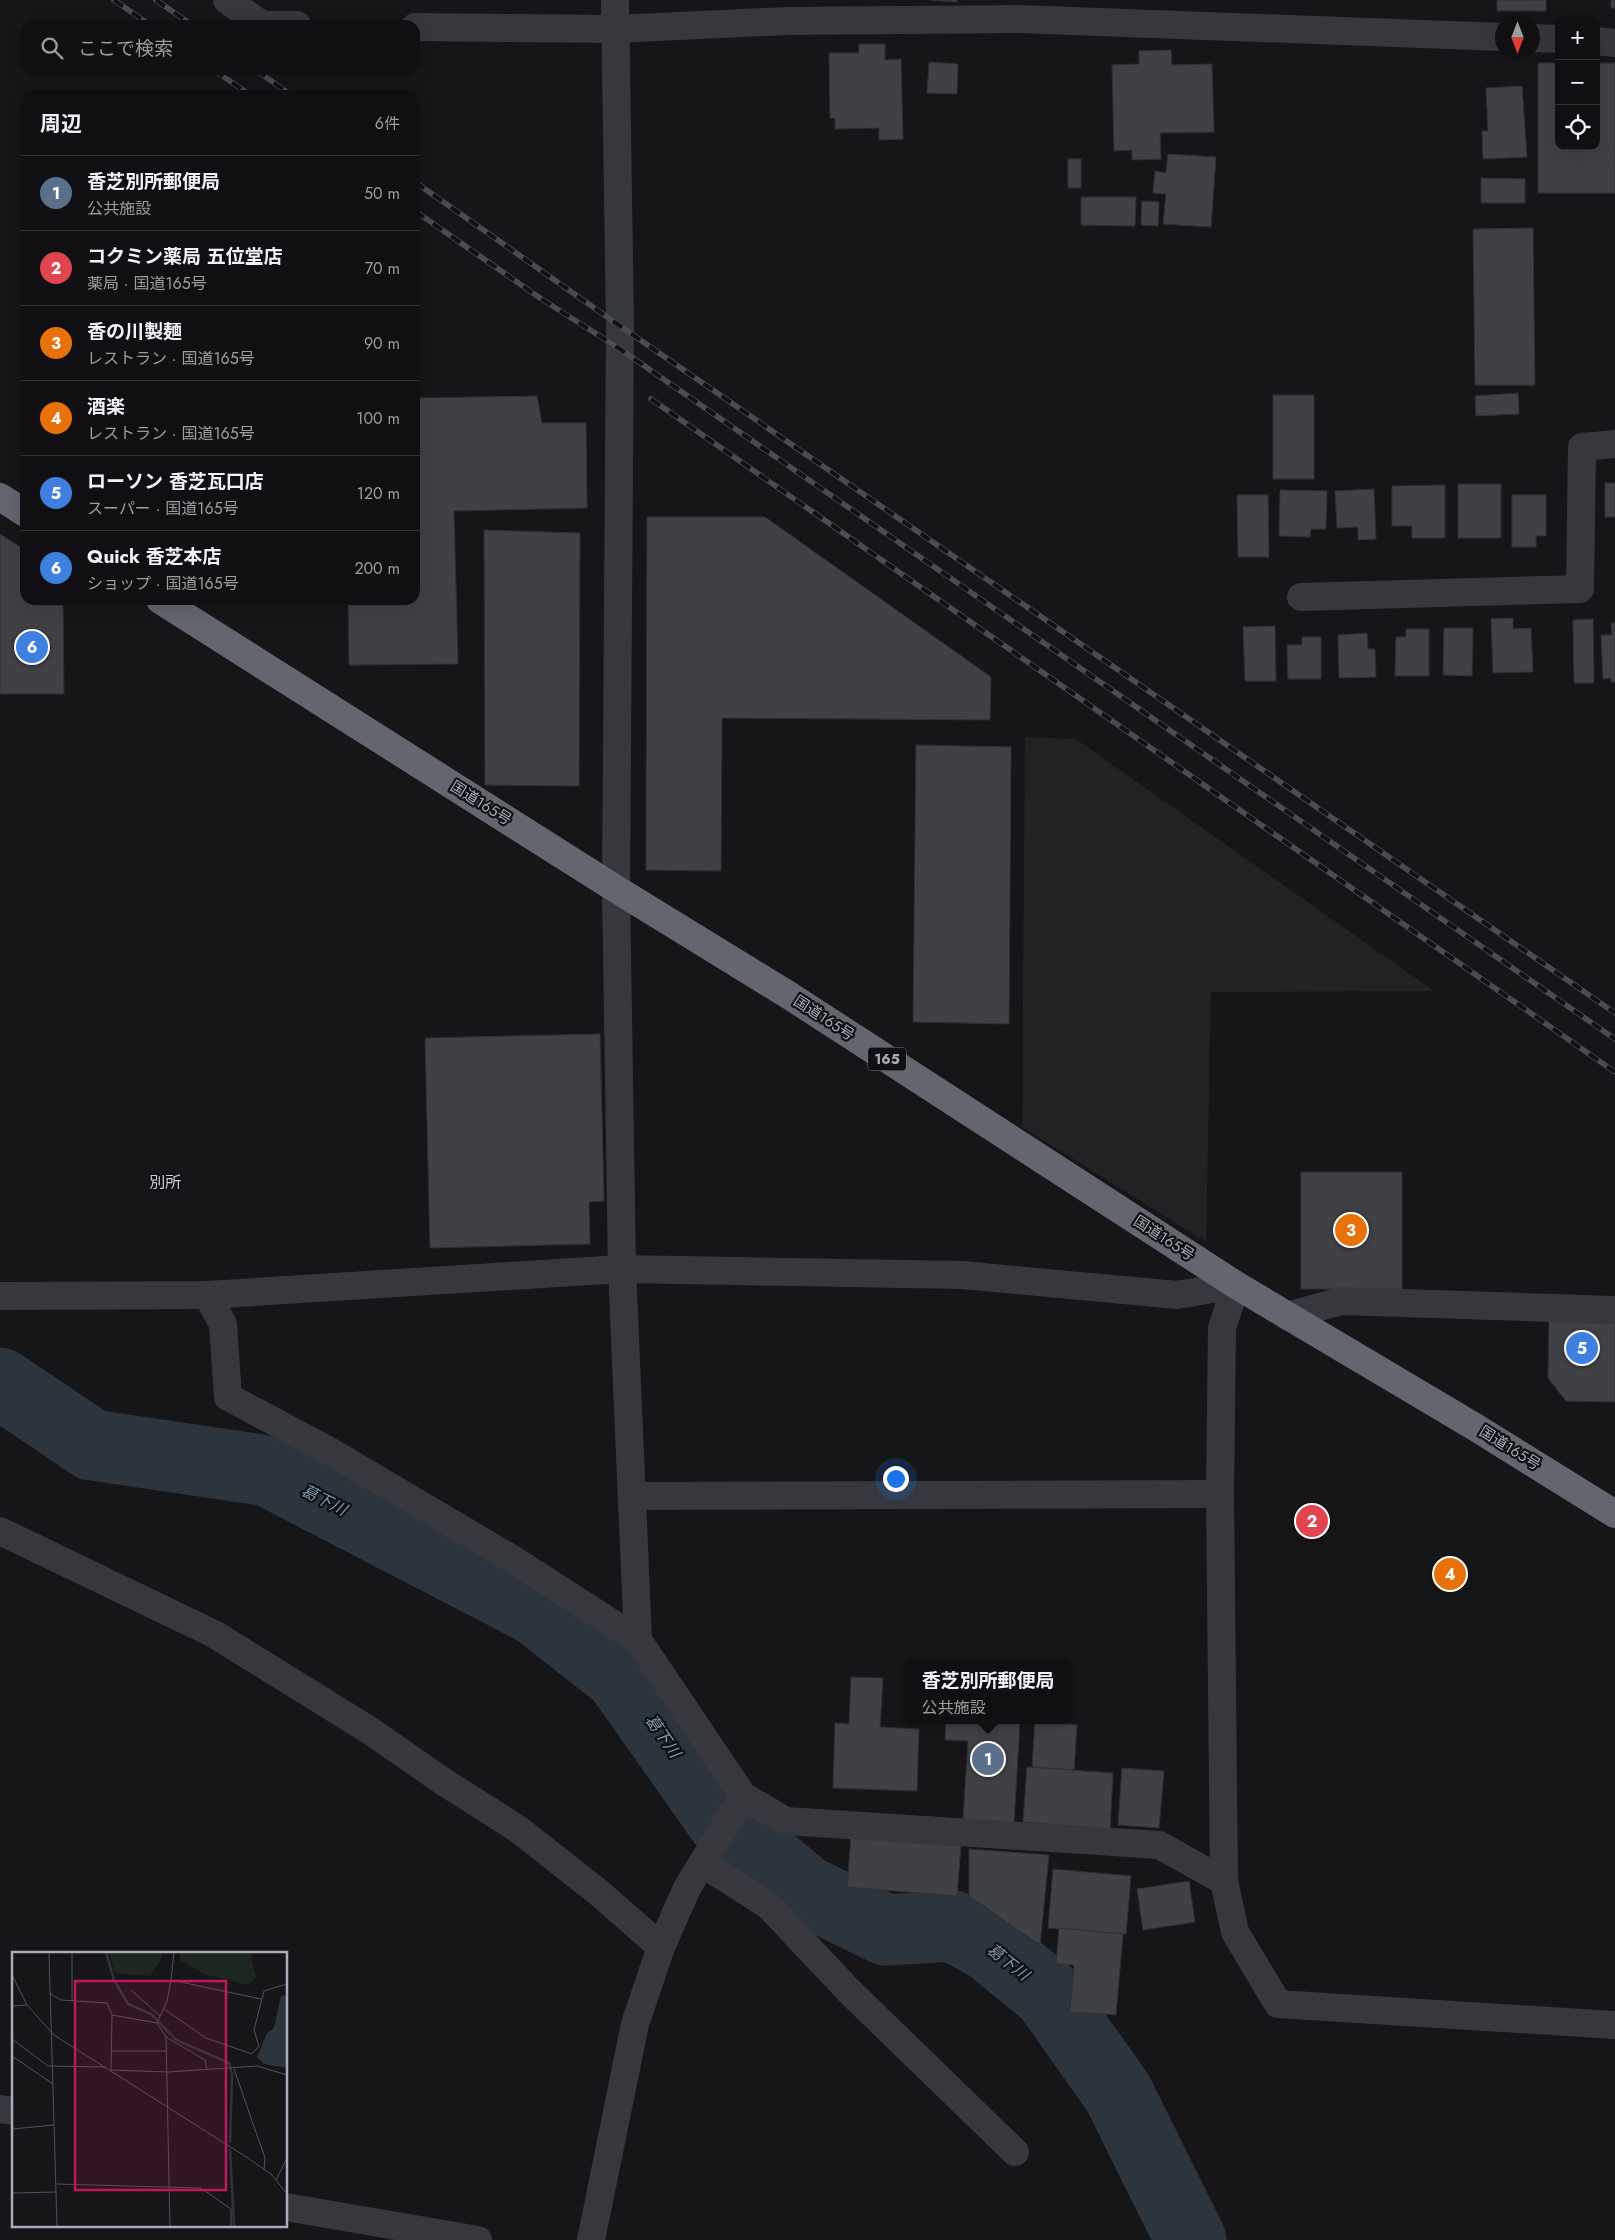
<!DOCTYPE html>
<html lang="ja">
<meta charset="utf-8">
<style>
body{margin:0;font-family:Jost,"Noto Sans JP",sans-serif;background:#19191b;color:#f1f3f6}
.controls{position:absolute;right:15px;top:15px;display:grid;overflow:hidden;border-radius:10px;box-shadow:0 5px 20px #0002}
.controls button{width:45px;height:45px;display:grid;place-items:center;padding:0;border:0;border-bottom:1px solid #303032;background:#101012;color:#f1f3f6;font:25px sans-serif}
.compass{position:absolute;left:1495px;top:15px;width:45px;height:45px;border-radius:50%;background:#101012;box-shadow:0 5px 20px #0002;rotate:180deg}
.you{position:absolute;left:895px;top:1478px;width:18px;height:18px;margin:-12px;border:4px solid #fff;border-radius:50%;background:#1a73e8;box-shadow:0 0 0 8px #1a73e833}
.badge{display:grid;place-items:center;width:32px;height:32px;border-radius:50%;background:#fab52d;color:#fff;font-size:16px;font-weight:700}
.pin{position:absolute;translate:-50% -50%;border:2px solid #fff;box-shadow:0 1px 5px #0006}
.popup{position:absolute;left:904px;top:1659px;width:168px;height:65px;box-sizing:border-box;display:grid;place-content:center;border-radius:10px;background:#101012;filter:drop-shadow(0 1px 4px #0005);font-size:16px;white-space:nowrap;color:#9c9d9f}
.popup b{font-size:19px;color:#f1f3f6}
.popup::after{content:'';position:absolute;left:50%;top:100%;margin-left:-10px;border:10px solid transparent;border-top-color:#101012}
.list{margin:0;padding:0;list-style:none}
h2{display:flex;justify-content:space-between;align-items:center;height:65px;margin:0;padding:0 20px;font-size:21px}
h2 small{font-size:16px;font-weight:400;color:#9c9d9f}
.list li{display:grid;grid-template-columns:32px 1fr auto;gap:15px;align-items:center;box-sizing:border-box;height:75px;padding:0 20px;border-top:1px solid #303032}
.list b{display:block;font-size:19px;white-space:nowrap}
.list p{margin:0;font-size:16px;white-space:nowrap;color:#9c9d9f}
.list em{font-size:16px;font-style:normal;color:#9c9d9f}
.icon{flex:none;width:28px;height:28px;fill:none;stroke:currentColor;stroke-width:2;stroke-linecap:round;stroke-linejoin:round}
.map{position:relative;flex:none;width:1615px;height:2240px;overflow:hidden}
.search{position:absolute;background:#101012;box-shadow:0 5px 20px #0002;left:20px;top:20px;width:400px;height:55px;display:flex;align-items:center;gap:12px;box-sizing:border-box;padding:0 18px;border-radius:15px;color:#9c9d9f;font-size:19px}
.panel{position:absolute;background:#101012;box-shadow:0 5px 20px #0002;left:20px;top:90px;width:400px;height:515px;border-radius:15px}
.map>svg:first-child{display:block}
.built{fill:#222225}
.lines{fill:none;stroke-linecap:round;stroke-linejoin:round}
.river{stroke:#2c353d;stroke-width:71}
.building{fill:#404145;stroke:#303034}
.minor{stroke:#37383e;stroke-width:28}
.highway{stroke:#63666f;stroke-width:28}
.rail-casing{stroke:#4a4c53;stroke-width:5.5}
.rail{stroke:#111113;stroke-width:4;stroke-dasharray:11;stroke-linecap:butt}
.labels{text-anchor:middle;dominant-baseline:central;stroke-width:4.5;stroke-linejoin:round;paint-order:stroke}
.shield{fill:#111113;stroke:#7b7e87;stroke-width:1}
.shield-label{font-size:14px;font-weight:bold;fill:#a8adb9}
.street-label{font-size:15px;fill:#a8adb9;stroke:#111113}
.neighbourhood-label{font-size:16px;fill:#c9ccd5;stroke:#111113}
.water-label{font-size:16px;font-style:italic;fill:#7d9bb5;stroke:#111113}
.inset-river{fill:none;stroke:#2c353d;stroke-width:2.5}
.inset-road{fill:none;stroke:#505258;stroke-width:1}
.view{fill:#c2185b;fill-opacity:0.15;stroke:#c2185b;stroke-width:2.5}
.inset-edge{fill:none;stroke:#a8adb9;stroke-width:2.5}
</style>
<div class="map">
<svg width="1615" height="2240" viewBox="0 0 1615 2240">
<rect width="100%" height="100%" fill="#161618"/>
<!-- built -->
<path class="built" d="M1025,737l51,2 358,252 -223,1 -5,250 -184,-115z"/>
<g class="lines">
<!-- river -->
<path class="river" d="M0,1383l92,62 176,26 268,139 84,66 103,146 83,69 80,39 67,-4 36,20 59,48 70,99 73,147"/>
</g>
<!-- building -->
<g class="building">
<path d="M930,0h27v2z"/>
<rect x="1497" y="0" width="49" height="11"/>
<rect x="1611" y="0" width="4" height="8"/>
<path d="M859,44h26v16l16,-1 2,80 -24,1v-12l-44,1v-11h-5l-1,-65h30z"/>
<path d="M1171,50l1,15 40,-1 2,68 -54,1 1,26 -29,1v-10l-18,1 -2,-86 27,-1v-13z"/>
<path d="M929,62l29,2 -1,30 -30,-1z"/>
<path d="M1538,63h21v83h37v-83h19v130h-77z"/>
<path d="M1522,86l5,71 -44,2 -1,-28h6l-2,-43z"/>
<path d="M1168,154l48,3 -5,70 -48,-3 3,-30 -13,-1 2,-22 11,2z"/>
<rect x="1068" y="159" width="13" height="29"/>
<path d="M1481,178l44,1v24h-44z"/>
<path d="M1081,197h55l-1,29 -54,-1z"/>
<path d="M1142,201l17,1 -1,24 -17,-1z"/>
<path d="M1533,228l2,157h-60l-2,-156z"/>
<path d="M1518,393l1,21 -43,2 -1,-20z"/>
<rect x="1273" y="395" width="41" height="84"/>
<path d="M537,396l5,27h44l1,85 -133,3 4,153 -109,1 -1,-65h67v-202z"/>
<rect x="1605" y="483" width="10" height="34"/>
<rect x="1458" y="484" width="43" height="54"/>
<path d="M1445,485v53h-33v-12h-20v-40z"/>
<path d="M1374,489l2,50 -18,1v-13l-21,1 -2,-37z"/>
<path d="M1280,490l47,1 -1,38h-15l-1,8 -31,-1z"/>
<path d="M1237,495h31l1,62h-31z"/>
<path d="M1512,495h34v41h-10v11h-24z"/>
<path d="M647,517h118l226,160 -1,43 -268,-2 -1,153 -75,-1z"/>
<path d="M484,530l96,3 -1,253 -94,-1z"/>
<path d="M0,534l25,16v50h38l1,94h-64z"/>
<path d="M1513,618v11l18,-1 2,44 -40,1 -2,-54z"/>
<path d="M1593,619l1,64h-20l-1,-63z"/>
<path d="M1611,623h4v59h-4v-4l-8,1 -2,-44h11z"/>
<path d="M1275,626l1,55h-31l-2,-54z"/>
<path d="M1444,628h29l-1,48 -29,-1z"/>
<path d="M1406,629h23v47h-34l1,-39h10z"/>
<path d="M1367,633l1,16h7l1,28 -37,1 -1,-43z"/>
<path d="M1302,637h19v42h-33l-1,-34h15z"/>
<path d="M916,745l95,2 -2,277 -96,-2z"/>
<path d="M600,1034l4,167 -15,1 1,42 -160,4 -5,-210z"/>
<rect x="1301" y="1172" width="101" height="117"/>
<path d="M1549,1316l66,2v84l-49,-1 -18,-23z"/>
<path d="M851,1677l32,1 -3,49 39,2 -2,62 -84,-3 2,-65 14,1z"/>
<path d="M946,1720h74l-6,103 -51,-3 5,-79 -23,-1z"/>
<path d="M1035,1722l42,3 -3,45 -42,-3z"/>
<path d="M1027,1767l86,6 -3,56 -87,-7z"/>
<path d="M1122,1768l42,3 -5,57 -41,-3z"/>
<path d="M851,1837l110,9 -4,50 -110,-9z"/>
<path d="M969,1849l80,6 -9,90 -71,-49z"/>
<path d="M1053,1869l78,7 -5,58 -78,-6z"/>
<path d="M1189,1881l6,41 -52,8 -6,-41z"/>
<path d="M1059,1928l64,6 -7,81 -46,-3 4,-47 -18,-1z"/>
</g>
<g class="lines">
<!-- minor -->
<g class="minor">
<path d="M227,0l35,25h35"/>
<path d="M615,0l5,326 -4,563 6,380 16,371"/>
<path d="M415,27l200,2 172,-8 233,-2 482,18"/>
<path d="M1532,38l27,1"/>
<path d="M1596,41l19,2"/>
<path d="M1301,597l279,-8 2,-142 33,-3"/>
<path d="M207,1295l16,29 5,73 98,52 188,111 124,80 105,156 43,25 373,24 65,36"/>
<path d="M0,1296l207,-1 415,-26 340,6 215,20 59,-10 -14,43 -2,166 4,387 11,51 43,72 337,21"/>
<path d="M1287,1316l54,-15 274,9"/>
<path d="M632,1496l588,-2"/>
<path d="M0,1531l214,103 155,96 75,52 74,47 80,63 63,55"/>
<path d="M702,1863l67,43 80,85 166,161"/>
<path d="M0,2109l14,2"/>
<path d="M286,2207l192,33"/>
<path d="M591,2240l44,-216 26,-77 26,-59 56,-92"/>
</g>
<!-- highway -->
<g class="highway">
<path d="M0,497l25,16"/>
<path d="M160,600l456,289 174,107 446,289 239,142 140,87"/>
</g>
<!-- rail casing -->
<g class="rail-casing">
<g id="rail">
<path d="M114,0l36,25"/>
<path d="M156,0l36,25"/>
<path d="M214,70l36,25"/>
<path d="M256,70l35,25"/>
<path d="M415,182l205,144 995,687"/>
<path d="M415,211l125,87 80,51 995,690"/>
<path d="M651,399l964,673"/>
</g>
</g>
<!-- rail -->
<use href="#rail" class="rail"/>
</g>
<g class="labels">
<!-- shield labels -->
<rect class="shield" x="868" y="1047.5" width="38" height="23" rx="4"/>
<g class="shield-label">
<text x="887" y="1059">165</text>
</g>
<!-- street labels -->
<g class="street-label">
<text transform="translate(481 803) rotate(32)">国道165号</text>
<text transform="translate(824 1018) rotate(33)">国道165号</text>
<text transform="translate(1164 1238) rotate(33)">国道165号</text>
<text transform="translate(1510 1448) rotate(32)">国道165号</text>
</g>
<!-- neighbourhood labels -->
<g class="neighbourhood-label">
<text x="165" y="1182">別所</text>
</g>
<!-- water labels -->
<g class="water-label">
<text transform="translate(324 1500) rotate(27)">葛下川</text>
<text transform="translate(663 1736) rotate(55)">葛下川</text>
<text transform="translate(1008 1962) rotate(38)">葛下川</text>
</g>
</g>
<!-- overview -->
<g transform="translate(12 1952)">
<rect width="275" height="275" fill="#161618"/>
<path d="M97,0h52l1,6 -12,18 -30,-2 -6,-3zM168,0h70l6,26 -8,7 -44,-11 -24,-14z" fill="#1e271f"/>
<path d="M275,43v73l-23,-4 -7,-7 10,-24 7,-5 7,-32z" fill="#2c353d"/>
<path class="inset-river" d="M94,0l8,28 14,24 23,10 25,26 53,23 3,11 -2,69M218,197l4,78"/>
<path class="inset-road" d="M37,0l8,275M60,0v49M0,23l15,30 27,30 197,125 21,15 15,19M159,28l3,-28M119,38l29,26M37,41l12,7 46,3 5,12 -1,55 57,2 89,-6 30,9M0,54l15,-1M152,57l42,29 46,16M100,63l45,8 9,14 39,23 2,9M145,71l10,-22 4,-21 90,19M154,85l4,190M0,87l36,27 58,1M100,99h55M240,102l7,-8 -5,-16 10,-39 23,-7M0,104l41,28M222,117l31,89 -1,11M0,177l42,-4M264,228l11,-22M45,232l144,4 30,21v18M0,241l44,-1"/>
<path class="view" d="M63,29h151v209h-151z"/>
<rect width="275" height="275" class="inset-edge"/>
</g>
</svg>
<div class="controls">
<button>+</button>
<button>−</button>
<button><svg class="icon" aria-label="locate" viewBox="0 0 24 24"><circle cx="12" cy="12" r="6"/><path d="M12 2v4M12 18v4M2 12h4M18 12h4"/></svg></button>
</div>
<svg class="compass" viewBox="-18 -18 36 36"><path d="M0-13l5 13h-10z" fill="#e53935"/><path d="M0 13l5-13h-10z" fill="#9c9d9f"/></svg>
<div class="you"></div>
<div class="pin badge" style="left:988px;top:1759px;background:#5c6f8a">1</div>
<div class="popup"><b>香芝別所郵便局</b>公共施設</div>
<div class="pin badge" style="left:1312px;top:1521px;background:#e0444e">2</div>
<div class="pin badge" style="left:1351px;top:1230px;background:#e8710a">3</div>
<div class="pin badge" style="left:1450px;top:1574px;background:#e8710a">4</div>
<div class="pin badge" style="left:1582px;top:1348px;background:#3f7fe0">5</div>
<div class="pin badge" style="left:32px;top:647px;background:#3f7fe0">6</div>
<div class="search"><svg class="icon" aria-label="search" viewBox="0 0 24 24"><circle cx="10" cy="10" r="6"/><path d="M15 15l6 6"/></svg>ここで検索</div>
<section class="panel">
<h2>周辺<small>6件</small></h2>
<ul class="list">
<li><span class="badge" style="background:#5c6f8a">1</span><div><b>香芝別所郵便局</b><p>公共施設</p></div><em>50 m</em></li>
<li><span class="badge" style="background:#e0444e">2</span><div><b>コクミン薬局 五位堂店</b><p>薬局 · 国道165号</p></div><em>70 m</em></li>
<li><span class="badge" style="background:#e8710a">3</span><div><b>香の川製麺</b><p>レストラン · 国道165号</p></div><em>90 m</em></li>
<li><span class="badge" style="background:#e8710a">4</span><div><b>酒楽</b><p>レストラン · 国道165号</p></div><em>100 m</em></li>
<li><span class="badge" style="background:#3f7fe0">5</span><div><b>ローソン 香芝瓦口店</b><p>スーパー · 国道165号</p></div><em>120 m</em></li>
<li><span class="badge" style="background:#3f7fe0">6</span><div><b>Quick 香芝本店</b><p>ショップ · 国道165号</p></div><em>200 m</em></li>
</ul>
</section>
</div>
